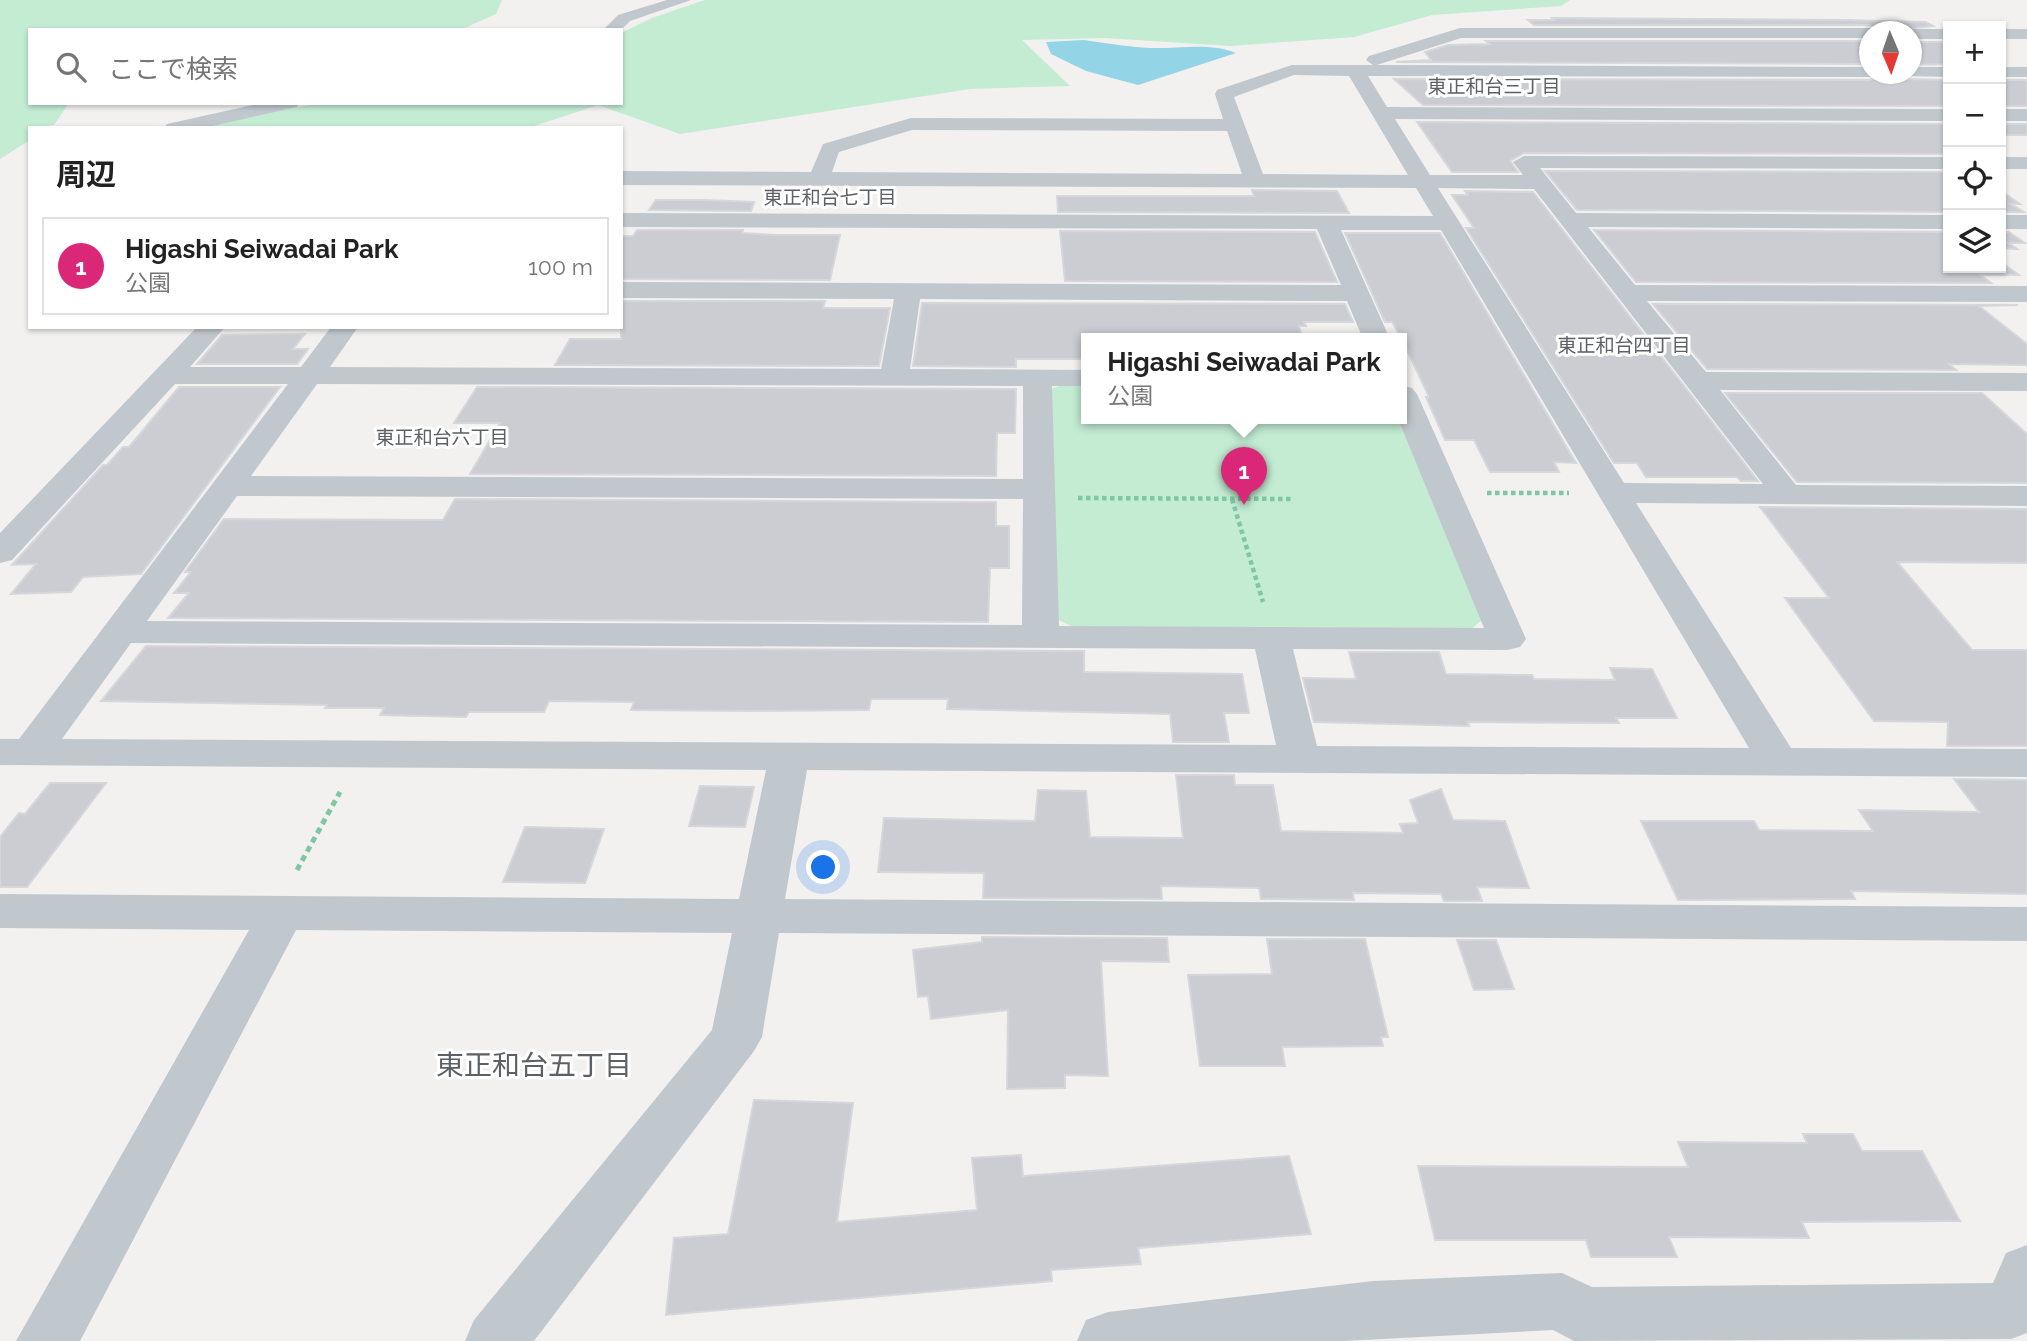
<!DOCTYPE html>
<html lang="ja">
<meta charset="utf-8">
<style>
body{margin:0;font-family:Raleway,"Noto Sans JP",sans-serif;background:#f6f6f6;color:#222}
.controls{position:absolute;right:21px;top:21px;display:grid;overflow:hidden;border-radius:0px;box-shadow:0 2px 5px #0004}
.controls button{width:63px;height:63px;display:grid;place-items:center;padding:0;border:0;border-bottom:2px solid #e0e0e0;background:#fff;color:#222;font:35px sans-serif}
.compass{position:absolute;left:1859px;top:21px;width:63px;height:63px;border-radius:50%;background:#fff;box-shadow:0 2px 5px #0004;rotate:178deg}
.you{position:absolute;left:824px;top:868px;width:24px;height:24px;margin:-18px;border:5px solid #fff;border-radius:50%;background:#1a73e8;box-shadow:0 0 0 10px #1a73e833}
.badge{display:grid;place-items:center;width:46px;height:46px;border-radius:50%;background:#db2777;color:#fff;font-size:23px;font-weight:700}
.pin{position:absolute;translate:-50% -58px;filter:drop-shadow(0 2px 4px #0008)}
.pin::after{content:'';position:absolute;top:37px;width:24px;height:21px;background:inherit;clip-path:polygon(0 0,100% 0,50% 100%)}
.popup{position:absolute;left:1081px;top:333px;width:326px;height:91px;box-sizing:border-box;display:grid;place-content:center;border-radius:0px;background:#fff;filter:drop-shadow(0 2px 5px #0005);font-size:23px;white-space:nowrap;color:#767676}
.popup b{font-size:26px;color:#222}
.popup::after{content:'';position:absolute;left:50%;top:100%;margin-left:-14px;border:14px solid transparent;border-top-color:#fff}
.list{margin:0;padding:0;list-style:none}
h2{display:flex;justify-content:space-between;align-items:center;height:91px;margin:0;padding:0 28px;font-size:30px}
h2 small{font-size:23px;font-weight:400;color:#767676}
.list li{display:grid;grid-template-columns:46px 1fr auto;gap:21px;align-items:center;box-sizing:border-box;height:98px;margin:0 14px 14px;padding:0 14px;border:2px solid #e0e0e0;border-radius:0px}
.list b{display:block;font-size:26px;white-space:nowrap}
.list p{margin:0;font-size:23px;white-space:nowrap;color:#767676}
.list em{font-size:23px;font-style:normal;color:#767676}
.icon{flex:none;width:38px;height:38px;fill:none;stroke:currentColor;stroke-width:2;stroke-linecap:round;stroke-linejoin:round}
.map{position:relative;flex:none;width:2027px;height:1341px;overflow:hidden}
.search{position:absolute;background:#fff;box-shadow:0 2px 5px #0004;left:28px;top:28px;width:595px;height:77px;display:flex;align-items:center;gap:18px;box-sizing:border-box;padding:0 24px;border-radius:0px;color:#767676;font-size:26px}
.panel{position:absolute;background:#fff;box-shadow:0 2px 5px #0004;left:28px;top:126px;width:595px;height:203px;border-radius:0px}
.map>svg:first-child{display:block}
.green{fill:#c3ecd3}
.water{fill:#93d5e6}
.building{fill:#cbcdd2;stroke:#d5d7db;stroke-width:2}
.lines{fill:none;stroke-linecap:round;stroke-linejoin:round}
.path-far1{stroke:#7dc8a3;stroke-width:4.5;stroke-dasharray:4.5 3.5;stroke-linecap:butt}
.path{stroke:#7dc8a3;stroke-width:5;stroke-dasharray:6 4.5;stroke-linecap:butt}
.minor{fill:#c0c8ce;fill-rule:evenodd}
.labels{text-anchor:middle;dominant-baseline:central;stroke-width:6;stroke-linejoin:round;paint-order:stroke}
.far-neighbourhood-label{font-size:19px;fill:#5d6165;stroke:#fff}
.near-neighbourhood-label{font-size:28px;fill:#5d6165;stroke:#fff}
</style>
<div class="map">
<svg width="2027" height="1341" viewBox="0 0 2027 1341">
<rect width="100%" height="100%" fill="#f3f0f0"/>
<!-- green -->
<g class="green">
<path d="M0,0h502l-6,14 -36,16h-430v73h39l-15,22 -24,3v12l-30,19z"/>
<path d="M705,0h865l-9,6 -129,9 -78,22 -124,9 -125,-8 -83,2 48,46 -100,3 -290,45 -82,-29 -70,23h-324l7,-5 110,-20h300v-70l31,-15z"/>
<path d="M1062,385h24v34h312l84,201 -12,10 -397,-3 -16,-8 -6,-230z"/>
</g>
<!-- water -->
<path class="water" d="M1084,40c22,3 44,7 66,8 28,1 59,-6 86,5l-98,32 -52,-14 -35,-17 -5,-12z"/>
<!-- building -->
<g class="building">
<path d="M1552,18l293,2 80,2 8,4 -53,6 -10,-7h-336l-6,-5h26z"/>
<path d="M1486,41h384v23l-474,-2 35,-2 -6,-8 23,-7 42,-1z"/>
<path d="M1912,42h36v22l-36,1z"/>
<path d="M1881,74h21l4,5 42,1v26l-525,-1 -29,-26 476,1z"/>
<rect x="2001" y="80" width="26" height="26"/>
<path d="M1417,122l531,2v30l-424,-1 -14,8 8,11h-66z"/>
<rect x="2001" y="124" width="26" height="11"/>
<path d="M1545,171l403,1v40l-371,-2z"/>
<path d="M1252,190l85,1 12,22 -291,-1 -1,-16h197z"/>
<path d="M1465,191l68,1 225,289h-17l-4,-4h-91l-9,-14h-23l-148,-235h8l-22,-33h16z"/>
<path d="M2001,191l19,13h-9l13,8h-23z"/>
<path d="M656,200h49l49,2 -3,9 -102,-1z"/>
<path d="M637,230h106l-1,3 32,2h66l-10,45 -209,-1v-43h12z"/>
<path d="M1594,230l354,2v36h53v-6l18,13h-38l10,8 -355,-1z"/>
<path d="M1060,231l255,1 22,50 -272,-1z"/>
<path d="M2001,232h8l16,11h-16l8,6 -16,-1z"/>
<path d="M1345,233h95l136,230 -22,-1 5,10h-69l-16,-32h-29l-19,-43h3l-27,-58 -10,-17h-7z"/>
<path d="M621,301h204l-2,7h67l-11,58 -324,-1 15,-26h51z"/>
<path d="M922,303l423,1 8,18h-49l2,4h-7l4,13h-216v10h-5l1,10h-67v8l-103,-1z"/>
<path d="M1653,304l365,1 -39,1 48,38v21l-78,-1 7,6 -249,-1z"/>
<path d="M305,334l-12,15h15l-11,15h-100l25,-29z"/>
<path d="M179,387h101l-139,187 -58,3 -12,15 -60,2 25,-30 -24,1 91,-100h4l16,-18h6z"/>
<path d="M477,387l539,2 -1,44h-18l-1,43 -526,-2 30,-51h-46z"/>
<path d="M1725,393h257l45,41v49l-230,-1z"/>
<path d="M455,499l541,3v24h13v42h-19l-2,54 -820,-4 21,-25h-15l17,-21h-6l39,-53 219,1z"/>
<path d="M1760,507l267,2v54l-130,-1 75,88h55v96h-80l1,-24 -74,-1 -89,-123h44z"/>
<path d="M146,646l938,5v21l158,2 7,39h-25l5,29h-56l-3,-28 -223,-5 1,-10h-77l-2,11 -120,1 -118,-1 3,-8 -85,-1 -5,11h-75l-3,5 -86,-2 4,-7h-59l2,-3 -226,-4z"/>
<path d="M1349,652h90l7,22 86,1 2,4 81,1 -5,-12 42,1 25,49h-61l3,5 -152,-1 2,4 -155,-4 -11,-44 53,1z"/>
<path d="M1176,775h58l1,10h38l8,46 122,2 -3,-9 18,-1 -8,-23 31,-11 12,31 52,1 24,67 -52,-1 5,14h-38l-3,-7 -88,-1 1,7 -93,-1 -2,-11 -98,-2 1,13 -179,-1 1,-25 -106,-1 6,-54 151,3 3,-31 48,1 4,46 93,1z"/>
<path d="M1954,779l73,1v114l-176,-3 4,8 -177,1 -37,-79h113l5,9 114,1 -14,-21 120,2z"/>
<path d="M50,783h56l-79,104h-27v-50l19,-24 6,1z"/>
<path d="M700,786l54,1 -9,40 -56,-1z"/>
<path d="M525,827l79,2 -19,54 -82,-1z"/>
<path d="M982,937l185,1 2,24 -68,-1 7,115 -43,-1v13l-58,1 1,-79 -77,9 -3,-23 -10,1 -5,-47 69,-8z"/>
<path d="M1267,939h98l23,98h-7l2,9 -101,1 3,19h-85l-12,-91 84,-1z"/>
<path d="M1457,940h39l18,49 -40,1z"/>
<path d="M754,1100l99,3 -16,119 140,-12 -5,-52 49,-3 2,21 266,-20 22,78 -173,14 3,16 -90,6 1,11 -386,34 8,-77 54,-4z"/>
<path d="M1803,1134h50l9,17h60l38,70 -158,1 7,16 -140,-1 8,20h-86l-5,-17h-151l-17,-74 270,1 -10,-25 129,1z"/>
</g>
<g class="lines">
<!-- path-far1 -->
<g class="path-far1">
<path d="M1487,493h82"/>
<path d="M1078,498l216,1"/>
<path d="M1232,499l31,103"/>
</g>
<!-- path -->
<path class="path" d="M297,870l43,-78"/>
<!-- minor -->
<g class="minor">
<path d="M667,0h24l-61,21 -9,9h-18l15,-15z"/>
<path d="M1460,28h410l7,4h-7v6h-409l-84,27 493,2v7h8l-8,3 -502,-1 19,31 561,2v12l-553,-2 35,56h93l-10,-13 11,-6 424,1v12l-408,-1 36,45 372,2v14l-360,-2 47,58 392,1v16l-380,-1 59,71 321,1v18l-307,-1 76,95 231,1v20l-391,-3 155,245 236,1v28l-1220,-7 -22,129 1242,8v34l-1248,-8 -17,104 -8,14 -220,290h-69l9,-21 238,-290 20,-97 -436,-3 -216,411h-64l233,-411 -249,-2v-34l739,5 27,-129 -766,-5v-26h19l269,-355h-113l-163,176 -12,3v-30l197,-206h28l-35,40h111l30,-40h27l-28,40 551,2 13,-70 -273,-1v-16l720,3 -24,-56 -696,-2v-14l812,3 -17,-28 -795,-3v-14l190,1 12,-28 88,-26 312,1 -8,-25 2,-4 75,-25h81l-7,-5 3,-4zM1294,75l55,1 59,99 -145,-1 -29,-77zM912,130l315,1 15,43 -410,-2 7,-20zM1438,188l96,1 229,295 -139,-1zM1341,230h100l308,518 -432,-2 -24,-97 214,1 13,-3 6,-8 -109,-245 -5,-6 -10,-3v34h-4l86,209 -425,-2 -7,-240h34v-16l-176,-1 10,-70 427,2 16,38h27zM317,384l706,2v93l-772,-3zM237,496l786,3 -1,126 -875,-4zM131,643l1124,6 21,96 -1214,-6z"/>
<path d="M1912,29h36v10h-36v-7h-7z"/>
<rect x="2001" y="29" width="26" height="10"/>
<path d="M1912,67h36v10l-42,-1 -2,-2h8z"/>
<rect x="2001" y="67" width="26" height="10"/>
<path d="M262,103h37l-2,4 -94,21h-39l3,-4z"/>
<rect x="2001" y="109" width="26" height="12"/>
<rect x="2001" y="157" width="26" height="12"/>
<rect x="2001" y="215" width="26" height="14"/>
<path d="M2027,1245v88l-16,6 -437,2 -21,-11 -209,11h-267l9,-21 22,-8 265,-31 189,-8 30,14 401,-4 13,-30z"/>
</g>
</g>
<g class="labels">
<!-- far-neighbourhood labels -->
<g class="far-neighbourhood-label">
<text x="1494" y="86">東正和台三丁目</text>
<text x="830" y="197">東正和台七丁目</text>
<text x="1624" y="345">東正和台四丁目</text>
<text x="442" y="437">東正和台六丁目</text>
</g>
<!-- near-neighbourhood labels -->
<g class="near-neighbourhood-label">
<text x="534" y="1065">東正和台五丁目</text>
</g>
</g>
</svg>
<div class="controls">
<button>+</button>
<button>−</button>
<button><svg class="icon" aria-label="locate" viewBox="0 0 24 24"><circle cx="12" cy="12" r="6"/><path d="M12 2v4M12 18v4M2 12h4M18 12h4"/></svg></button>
<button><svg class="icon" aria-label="layers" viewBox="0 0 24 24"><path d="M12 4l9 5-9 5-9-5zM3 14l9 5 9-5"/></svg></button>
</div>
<svg class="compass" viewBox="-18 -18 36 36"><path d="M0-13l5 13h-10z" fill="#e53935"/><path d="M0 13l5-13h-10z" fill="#767676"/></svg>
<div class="you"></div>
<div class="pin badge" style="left:1244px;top:505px">1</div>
<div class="popup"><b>Higashi Seiwadai Park</b>公園</div>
<div class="search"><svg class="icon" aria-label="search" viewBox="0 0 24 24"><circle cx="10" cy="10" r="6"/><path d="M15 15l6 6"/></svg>ここで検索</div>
<section class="panel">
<h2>周辺<small></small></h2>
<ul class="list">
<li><span class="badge">1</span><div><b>Higashi Seiwadai Park</b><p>公園</p></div><em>100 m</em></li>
</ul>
</section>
</div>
